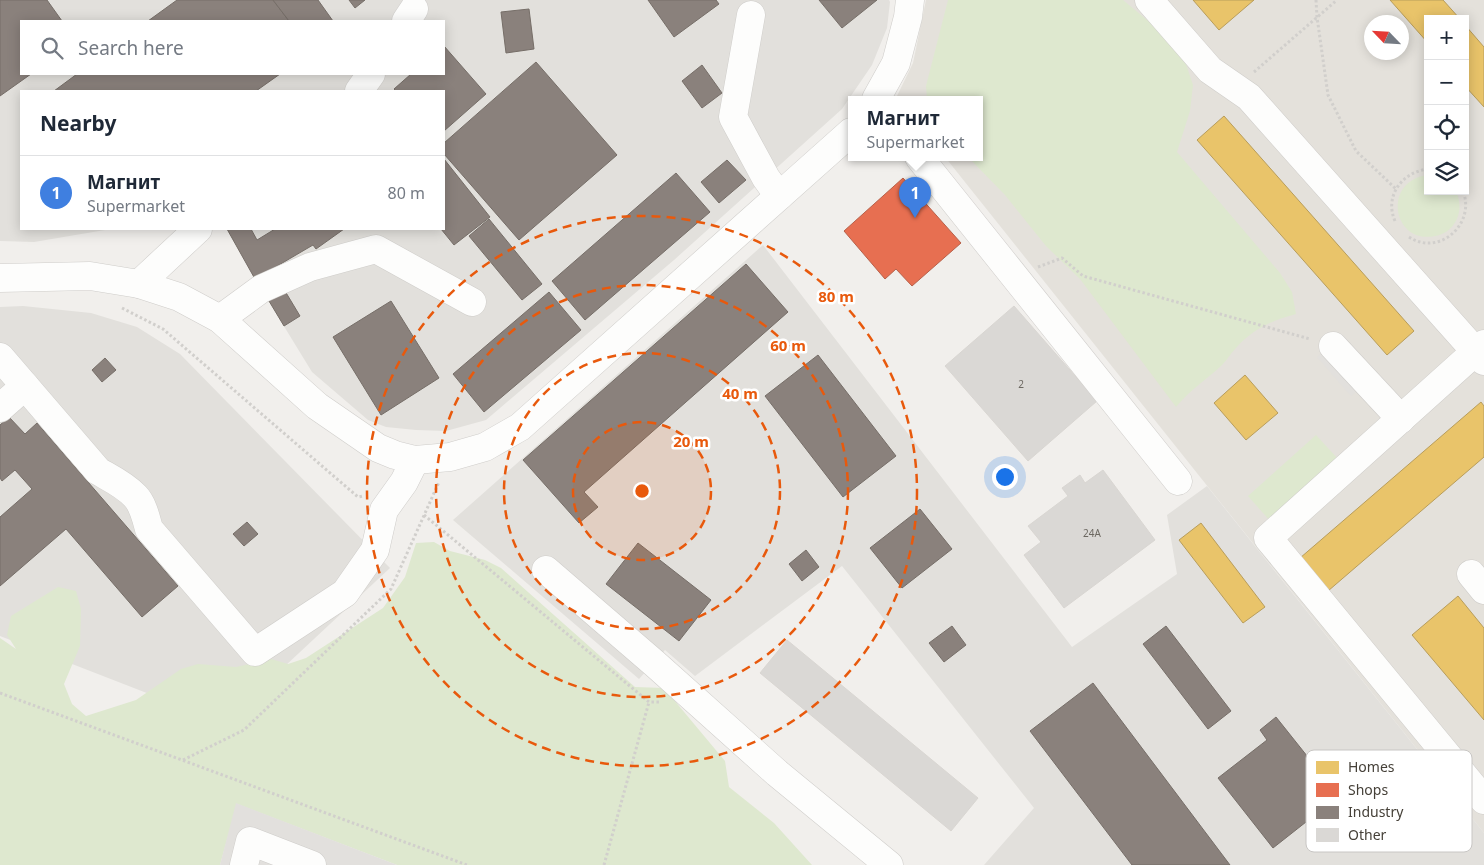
<!DOCTYPE html>
<meta charset="utf-8">
<style>
body{margin:0;font-family:"Noto Sans",sans-serif;background:#f2f2f3;color:#1f2937}
.controls{position:absolute;right:15px;top:15px;display:grid;overflow:hidden;border-radius:0px;box-shadow:0 2px 12px #0003}
.controls button{width:45px;height:45px;display:grid;place-items:center;padding:0;border:0;border-bottom:1px solid #e0e1e3;background:#fff;color:#1f2937;font:25px sans-serif}
.compass{position:absolute;left:1364px;top:15px;width:45px;height:45px;border-radius:50%;background:#fff;box-shadow:0 2px 12px #0003;rotate:295deg}
.you{position:absolute;left:1004px;top:476px;width:18px;height:18px;margin:-12px;border:4px solid #fff;border-radius:50%;background:#1a73e8;box-shadow:0 0 0 8px #1a73e833}
.badge{display:grid;place-items:center;width:32px;height:32px;border-radius:50%;background:#d93025;color:#fff;font-size:16px;font-weight:700}
.pin{position:absolute;translate:-50% -41px;filter:drop-shadow(0 1px 2px #0008)}
.pin::after{content:'';position:absolute;top:26px;width:18px;height:15px;background:inherit;clip-path:polygon(0 0,100% 0,50% 100%)}
.popup{position:absolute;left:848px;top:96px;width:135px;height:65px;box-sizing:border-box;display:grid;place-content:center;border-radius:0px;background:#fff;filter:drop-shadow(0 1px 4px #0005);font-size:16px;white-space:nowrap;color:#747a83}
.popup b{font-size:19px;color:#1f2937}
.popup::after{content:'';position:absolute;left:50%;top:100%;margin-left:-10px;border:10px solid transparent;border-top-color:#fff}
.list{margin:0;padding:0;list-style:none}
h2{display:flex;justify-content:space-between;align-items:center;height:65px;margin:0;padding:0 20px;font-size:21px}
h2 small{font-size:16px;font-weight:400;color:#747a83}
.list li{display:grid;grid-template-columns:32px 1fr auto;gap:15px;align-items:center;box-sizing:border-box;height:75px;padding:0 20px;border-top:1px solid #e0e1e3}
.list b{display:block;font-size:19px;white-space:nowrap}
.list p{margin:0;font-size:16px;white-space:nowrap;color:#747a83}
.list em{font-size:16px;font-style:normal;color:#747a83}
.icon{flex:none;width:28px;height:28px;fill:none;stroke:currentColor;stroke-width:2;stroke-linecap:round;stroke-linejoin:round}
.map{position:relative;flex:none;width:1484px;height:865px;overflow:hidden}
.search{position:absolute;background:#fff;box-shadow:0 2px 12px #0003;left:20px;top:20px;width:425px;height:55px;display:flex;align-items:center;gap:12px;box-sizing:border-box;padding:0 18px;border-radius:0px;color:#747a83;font-size:19px}
.panel{position:absolute;background:#fff;box-shadow:0 2px 12px #0003;left:20px;top:90px;width:425px;height:140px;border-radius:0px}
.map>svg:first-child{display:block}
.residential{fill:#e4e1db;fill-rule:evenodd}
.industrial{fill:#e2e0dc;fill-rule:evenodd}
.green{fill:#dee8cf}
.parking{fill:#e2e0dd}
.homes{fill:#e9c46a;stroke:#b89d5b}
.shops{fill:#e76f51;stroke:#b7614a}
.industry{fill:#8a817c;stroke:#766e68}
.building{fill:#dad8d5;stroke:#d9d6d2}
.lines{fill:none;stroke-linecap:round;stroke-linejoin:round}
.minor-casing{stroke:#cfcdca;stroke-width:29}
.path{stroke:#d1cfcc;stroke-width:3;stroke-dasharray:2.5 2.5;stroke-linecap:butt}
.minor{stroke:#fdfdfc;stroke-width:28}
.ring{fill:none;stroke:#e8590c;stroke-width:2.5;stroke-dasharray:9 6}
.labels{text-anchor:middle;dominant-baseline:central;stroke-width:5;stroke-linejoin:round;paint-order:stroke}
.number-label{font-size:10px;fill:#6c6861}
.key{fill:#fff;stroke:#c8c6c4;stroke-width:1}
.key-label{font-size:14px;fill:#464139}
.centre{fill:#e8590c;stroke:#fff;stroke-width:2.5}
.ring-label{font-size:15px;text-anchor:middle;font-weight:bold;fill:#e8590c;stroke:#fff;stroke-width:5;stroke-linejoin:round;paint-order:stroke}
</style>
<div class="map">
<svg width="1484" height="865" viewBox="0 0 1484 865">
<rect width="100%" height="100%" fill="#f1efec"/>
<!-- residential -->
<path class="residential" d="M926,0h558v833l-539,-676h34v-58h-79l-3,-3 16,-33zM1428,19h37v172h-37zM1372,22h30v30h-30z"/>
<!-- industrial -->
<g class="industrial">
<path d="M0,0h889l1,2 -3,26 -15,37 -30,44 -168,151 -188,160 -40,11 -30,-1 -30,-3 -18,-7 -56,-48 -57,-93 -28,-50h217v-138h-423v138h90l-77,13 -34,-1zM21,21h423v53h-423z"/>
<path d="M763,245l309,402 105,-73 -10,-59 40,-29 277,347v32h-500l50,-57 -192,-242 -147,110 -30,-26 -26,29 -186,-159z"/>
<path d="M23,306l68,7 46,14 43,27 210,214 -166,155 -224,-87v-329z"/>
</g>
<!-- green -->
<g class="green">
<path d="M948,0h175l35,29 27,32 8,24 -3,26 -13,41 103,121 12,19 4,22c-23,6 -43,15 -60,34 -5,5 -9,12 -14,17 -17,16 -31,24 -46,42l-96,-128 -34,-33 -41,-51 -37,-38h11v-58h-52l-1,-13z"/>
<path d="M1428,175v16h28c5,11 5,23 -2,33 -4,6 -11,11 -19,12 -42,9 -54,-55 -7,-61z"/>
<path d="M1316,435l23,25 -68,62 -23,-26z"/>
<path d="M434,542l16,9 35,9 16,8 134,119 29,1 61,73 4,26 45,36 38,42h-415l-160,-61 -17,61h-220v-227l16,11 -9,-14 4,-19 47,-29 18,4 5,18 -1,37 -16,38 8,20 14,12 50,-16 45,-31 17,-5 38,3 35,-8 17,5 18,-6 77,-50 22,-31 11,-34z"/>
</g>
<!-- parking -->
<g class="parking">
<path d="M1339,337l35,38 -23,21 -34,-39z"/>
<path d="M236,803l161,62h-177z"/>
</g>
<!-- homes -->
<g class="homes">
<path d="M1193,0h61l-35,30z"/>
<path d="M1390,0h53l17,19h-32v24z"/>
<path d="M1465,25l19,22v60l-19,-21z"/>
<path d="M1224,116l190,215 -27,24 -190,-215z"/>
<path d="M1245,375l33,38 -32,27 -32,-37z"/>
<path d="M1481,402l3,4v51l-156,134 -28,-33z"/>
<path d="M1201,523l64,84 -22,16 -64,-83z"/>
<path d="M1458,596l26,32v92l-72,-85z"/>
</g>
<!-- shops -->
<path class="shops" d="M903,178l58,65 -49,43 -16,-17 -11,10 -41,-48z"/>
<!-- industry -->
<g class="industry">
<path d="M0,0h47l15,21h-41v53h10l-31,22z"/>
<path d="M177,0h96l16,21h-141z"/>
<path d="M273,0h45l15,21h-44z"/>
<path d="M349,0h16l-10,8z"/>
<path d="M648,0h68l3,4 -45,33z"/>
<path d="M819,0h58l-35,28z"/>
<path d="M529,9l5,40 -28,4 -5,-41z"/>
<path d="M444,46l42,48 -42,37v-40h-48l-2,-2 17,-15h33z"/>
<path d="M536,62l81,93 -98,85 -75,-86v-11z"/>
<path d="M702,65l20,28 -20,15 -20,-27z"/>
<path d="M77,74h203l-24,17h-202z"/>
<path d="M444,159l46,58 -36,28 -13,-16h3z"/>
<path d="M727,160l19,20 -27,23 -18,-21z"/>
<path d="M676,173l34,39 -125,108 -33,-39z"/>
<path d="M489,219l53,65 -20,16 -53,-64z"/>
<path d="M227,229h24l6,11 18,-11h69l-28,20 -3,-4 -58,34z"/>
<path d="M746,264l42,48 -204,180 14,15 -19,16 -56,-63z"/>
<path d="M282,286l18,30 -16,10 -18,-30z"/>
<path d="M549,292l32,38 -97,82 -31,-38z"/>
<path d="M391,301l48,77 -58,37 -48,-78z"/>
<path d="M818,355l78,101 -53,41 -78,-101z"/>
<path d="M105,358l11,12 -14,12 -10,-12z"/>
<path d="M9,417l16,17 12,-11 141,163 -36,31 -76,-88 -66,57v-69l32,-28 -17,-19 -13,11 -2,-3v-53z"/>
<path d="M920,509l32,40 -50,39 -32,-40z"/>
<path d="M247,522l11,12 -14,12 -11,-12z"/>
<path d="M638,543l73,57 -32,41 -73,-57z"/>
<path d="M806,550l13,17 -17,14 -13,-17z"/>
<path d="M952,626l14,19 -22,17 -15,-19z"/>
<path d="M1166,626l65,85 -23,18 -65,-85z"/>
<path d="M1093,683l137,182h-98l-102,-134z"/>
<path d="M1276,717l63,79 -66,52 -55,-70 49,-38 -7,-10z"/>
</g>
<!-- building -->
<g class="building">
<path d="M1014,306l83,95 -69,60 -83,-95z"/>
<path d="M1103,470l52,70 -91,68 -40,-53 17,-13 -13,-16 40,-30 -6,-8 18,-13 5,8z"/>
<path d="M787,640l191,158 -27,33 -191,-158z"/>
</g>
<g class="lines">
<!-- minor casing -->
<g class="minor-casing">
<g id="minor">
<path d="M1149,0l61,70 39,27 235,264"/>
<path d="M751,15l-18,102 33,61 13,18"/>
<path d="M406,21l8,-12"/>
<path d="M359,91l12,-17"/>
<path d="M876,99l20,-36 12,-46 2,-17"/>
<path d="M919,157l259,324"/>
<path d="M0,278l90,-2 49,8 40,13 41,22 97,87 61,42 17,7 20,5 35,-3 35,-10 35,-20 331,-295"/>
<path d="M139,284l59,-55"/>
<path d="M220,319l41,-30 49,-22 66,-18 96,53"/>
<path d="M1484,344l-216,194 216,262"/>
<path d="M1333,346l68,73"/>
<path d="M0,357l98,114c12,7 27,14 37,25 8,8 11,22 14,33l106,123 90,-59 30,-43 9,-40 20,-28 11,-22"/>
<path d="M0,408l25,-22"/>
<path d="M546,570l108,93 123,110 112,92"/>
<path d="M1471,574l13,16"/>
<path d="M244,865l6,-24 62,24"/>
</g>
</g>
<!-- path -->
<g class="path">
<path d="M1316,0l1,17 11,78 28,56 40,38"/>
<path d="M1254,72l83,-72"/>
<path d="M1395,221c-11,-25 7,-49 33,-52"/>
<path d="M1409,237c30,20 67,-13 54,-46"/>
<path d="M1038,267l24,-9 21,18 227,63"/>
<path d="M122,308l41,21 195,168 5,-1"/>
<path d="M424,515l225,187h12"/>
<path d="M0,693l467,172"/>
<path d="M183,760l61,-30 147,-141 48,-107"/>
<path d="M604,865l45,-163"/>
</g>
<!-- minor -->
<use href="#minor" class="minor"/>
</g>
<!-- distance rings -->
<circle cx="642" cy="491" r="69" fill="#e8590c" fill-opacity=".12"/>
<g class="ring">
<circle cx="642" cy="491" r="69"/>
<circle cx="642" cy="491" r="138"/>
<circle cx="642" cy="491" r="206"/>
<circle cx="642" cy="491" r="275"/>
</g>
<g class="labels">
<!-- number labels -->
<g class="number-label">
<text x="1021" y="384">2</text>
<text x="1092" y="533">24А</text>
</g>
</g>
<!-- legend -->
<rect x="1306" y="750" width="166" height="102" rx="8" class="key"/>
<rect x="1316" y="761" width="23" height="13" fill="#e9c46a"/>
<rect x="1316" y="783" width="23" height="14" fill="#e76f51"/>
<rect x="1316" y="806" width="23" height="13" fill="#8a817c"/>
<rect x="1316" y="828" width="23" height="14" fill="#dad8d5"/>
<g class="key-label">
<text x="1348" y="772">Homes</text>
<text x="1348" y="795">Shops</text>
<text x="1348" y="817">Industry</text>
<text x="1348" y="840">Other</text>
</g>
<circle cx="642" cy="491" r="8" class="centre"/>
<g class="ring-label">
<text x="836" y="302">80 m</text>
<text x="788" y="351">60 m</text>
<text x="740" y="399">40 m</text>
<text x="691" y="447">20 m</text>
</g>
</svg>
<div class="controls">
<button>+</button>
<button>−</button>
<button><svg class="icon" aria-label="locate" viewBox="0 0 24 24"><circle cx="12" cy="12" r="6"/><path d="M12 2v4M12 18v4M2 12h4M18 12h4"/></svg></button>
<button><svg class="icon" aria-label="layers" viewBox="0 0 24 24"><path d="M12 4l9 5-9 5-9-5zM3 14l9 5 9-5"/></svg></button>
</div>
<svg class="compass" viewBox="-18 -18 36 36"><path d="M0-13l5 13h-10z" fill="#e53935"/><path d="M0 13l5-13h-10z" fill="#747a83"/></svg>
<div class="you"></div>
<div class="pin badge" style="left:915px;top:218px;background:#3f7fe0">1</div>
<div class="popup"><b>Магнит</b>Supermarket</div>
<div class="search"><svg class="icon" aria-label="search" viewBox="0 0 24 24"><circle cx="10" cy="10" r="6"/><path d="M15 15l6 6"/></svg>Search here</div>
<section class="panel">
<h2>Nearby<small></small></h2>
<ul class="list">
<li><span class="badge" style="background:#3f7fe0">1</span><div><b>Магнит</b><p>Supermarket</p></div><em>80 m</em></li>
</ul>
</section>
</div>
